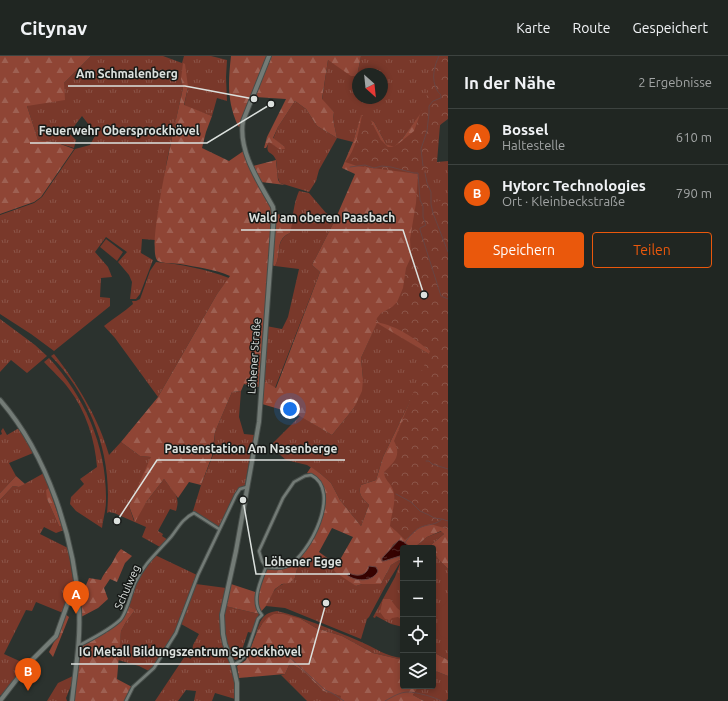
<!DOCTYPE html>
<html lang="de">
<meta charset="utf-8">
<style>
body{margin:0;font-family:Ubuntu,sans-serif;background:#2d322f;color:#f1f3f6}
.controls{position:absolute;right:12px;bottom:12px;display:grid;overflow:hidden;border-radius:4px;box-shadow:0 2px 6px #0003}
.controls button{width:36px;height:36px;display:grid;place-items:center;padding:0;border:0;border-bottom:1px solid #3d4340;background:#202622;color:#f1f3f6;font:20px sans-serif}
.compass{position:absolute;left:352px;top:12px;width:36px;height:36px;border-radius:50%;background:#202622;box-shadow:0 2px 6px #0003;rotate:153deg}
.you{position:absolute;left:290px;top:353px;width:14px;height:14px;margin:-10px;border:3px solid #fff;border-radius:50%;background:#1a73e8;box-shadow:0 0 0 6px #1a73e833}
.badge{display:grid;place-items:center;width:26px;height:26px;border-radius:50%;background:#ea580c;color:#fff;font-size:13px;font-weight:700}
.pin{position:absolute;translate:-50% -33px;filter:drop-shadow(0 1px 2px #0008)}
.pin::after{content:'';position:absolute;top:21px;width:14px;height:12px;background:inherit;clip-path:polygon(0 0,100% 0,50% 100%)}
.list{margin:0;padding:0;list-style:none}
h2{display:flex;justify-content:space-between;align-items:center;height:52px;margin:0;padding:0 16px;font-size:17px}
h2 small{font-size:13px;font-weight:400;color:#a2a5a5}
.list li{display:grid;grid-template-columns:26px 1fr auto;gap:12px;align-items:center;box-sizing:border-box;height:56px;padding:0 16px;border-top:1px solid #3d4340}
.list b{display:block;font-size:15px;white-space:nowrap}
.list p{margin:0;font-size:13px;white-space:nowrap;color:#a2a5a5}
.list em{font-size:13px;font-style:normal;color:#a2a5a5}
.actions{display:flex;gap:8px;padding:12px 16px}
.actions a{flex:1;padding:9px 0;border:1px solid #ea580c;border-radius:4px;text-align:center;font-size:14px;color:#ea580c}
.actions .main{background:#ea580c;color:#fff}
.icon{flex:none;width:22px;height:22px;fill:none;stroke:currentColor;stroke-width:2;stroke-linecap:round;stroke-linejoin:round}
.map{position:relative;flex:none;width:448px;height:645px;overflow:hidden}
header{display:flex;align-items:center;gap:24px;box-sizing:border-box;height:56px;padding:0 20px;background:#202622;border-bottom:1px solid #3d4340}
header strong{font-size:19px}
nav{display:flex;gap:22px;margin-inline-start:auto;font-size:14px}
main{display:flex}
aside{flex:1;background:#202622}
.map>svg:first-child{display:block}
.grass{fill:url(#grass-tufts);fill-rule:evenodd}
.forest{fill:url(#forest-firs);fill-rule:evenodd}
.park{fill:url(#park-crowns)}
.pitch{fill:#79382a}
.water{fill:url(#water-ripples);stroke:#684543}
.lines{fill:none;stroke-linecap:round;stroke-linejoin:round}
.stream{stroke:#684543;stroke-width:1}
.street-casing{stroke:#474e4a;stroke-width:4.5}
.secondary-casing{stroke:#474e4a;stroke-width:6}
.street{stroke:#737b76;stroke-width:2.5}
.secondary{stroke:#737b76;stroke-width:4}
.labels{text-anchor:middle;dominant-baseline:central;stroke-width:3;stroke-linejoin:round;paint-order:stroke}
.street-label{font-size:11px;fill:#dce1de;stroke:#161917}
.leader{fill:none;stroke:#dce1de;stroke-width:1.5}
.callout-dot{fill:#dce1de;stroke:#161917;stroke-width:1.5}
.callout-label{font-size:12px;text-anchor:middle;font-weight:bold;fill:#dce1de;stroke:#161917;stroke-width:3;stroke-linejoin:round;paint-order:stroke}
</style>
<header>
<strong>Citynav</strong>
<nav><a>Karte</a><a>Route</a><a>Gespeichert</a></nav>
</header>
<main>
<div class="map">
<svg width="448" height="645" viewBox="0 0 448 645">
<defs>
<pattern id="grass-tufts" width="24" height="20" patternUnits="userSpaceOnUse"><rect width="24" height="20" fill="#79382a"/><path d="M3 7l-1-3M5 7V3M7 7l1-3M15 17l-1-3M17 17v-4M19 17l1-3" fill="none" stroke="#8b5448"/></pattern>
<pattern id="forest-firs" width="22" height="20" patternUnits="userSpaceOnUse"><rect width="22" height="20" fill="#8f4535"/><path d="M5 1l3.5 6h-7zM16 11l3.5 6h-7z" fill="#9e6052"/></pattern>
<pattern id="park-crowns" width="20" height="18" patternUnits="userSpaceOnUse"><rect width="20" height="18" fill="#79382a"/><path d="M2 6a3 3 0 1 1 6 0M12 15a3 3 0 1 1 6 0" fill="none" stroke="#8b5448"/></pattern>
<pattern id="water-ripples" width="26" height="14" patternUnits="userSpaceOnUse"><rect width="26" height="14" fill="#360200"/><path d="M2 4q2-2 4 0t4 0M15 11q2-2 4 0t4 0" fill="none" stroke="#522725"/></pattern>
</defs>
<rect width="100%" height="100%" fill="#2b322e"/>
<!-- grass -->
<g class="grass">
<path d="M90,0h73l19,7 2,-7h27l16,4 -1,17 1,24 -10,-3 -5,18 -28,-10 4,-19 -7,-8 2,9 -16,72 -12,80 -13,-1 -1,14 12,7 -13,34 -4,5h-6l2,-17 -3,-7 -11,-13 9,-10 -21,-15 -11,15 13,15 4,10 -11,1 -1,19 10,1v8l-56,45 -23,-17 -31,-20v-99l34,-12 8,-6 33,-48 15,-4 6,-11 -14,-18 -13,17 7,7 -2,8 -19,-6 -17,-2 -11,-34 37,-23 26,-26z"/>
<path d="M361,0h87v63l-8,6 -3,37 11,-1v134l-27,-63 5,-125 -24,32 -8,9 -8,-4 -12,-22 -13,-6 -8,26 -16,-4 -18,32 -3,11 -7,11 -29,-9c-4,-7 -2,-15 -4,-23 -4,-10 -12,-4 -7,-19l6,5h9l-11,-7 5,-12 17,-26 11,8 11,17 20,12 -4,-19 1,-7 -12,-12 6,-40 29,16zM358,18h24v24h-24z"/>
<path d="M299,135l10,2 17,20 9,7 -23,45 8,7 -45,116 -12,-8 3,-54 16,3 6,-12 11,-48 -24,-3c7,-12 -1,-25 15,-33 3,-15 3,-28 9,-42z"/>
<path d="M156,206c24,2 50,7 73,16l-12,16 -59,103 -43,-59 -11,-12c10,-8 20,-14 29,-22l-1,-3h4l4,-2 10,-28z"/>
<path d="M0,263l35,26 12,11 -20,17 -16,-13 -11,12z"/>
<path d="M377,266l55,34 -49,101 -7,23 -15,5c-4,9 2,14 8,20l-8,21 -21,-26 -9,-17 -10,-9 -14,-9 -21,-5 -16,-14 30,-30 32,19 22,-27 9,-29 -2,-21z"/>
<path d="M54,298c23,29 45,65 55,101l12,-13 19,14 12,1 -23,49 5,15 13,-20 17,-22c9,13 17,16 12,32l-6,-2 -12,22 5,3 -1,2 6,4 -8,7 -18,-10 4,-10 -32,-14 -5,-1 -2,1c6,-57 -16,-116 -56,-157z"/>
<path d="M49,302c36,39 58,89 57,143 0,9 -3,18 -4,27l-26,-17 -6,-7 1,-7 13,-13 -4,-5 17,-12c-2,-27 -11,-56 -28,-78 -7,-10 -17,-18 -25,-27z"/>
<path d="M241,335l-2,26 5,17 10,1 -9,50 -9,7 -17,35 -26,-16 8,-26 12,-30 2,-23 17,-40z"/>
<path d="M3,372l4,7 12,-7 14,25 -24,10 7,13 -16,17v-58l2,-1 -1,-3z"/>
<path d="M44,417l5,15 -2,11 12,27h3l2,4 -8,3 -12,-6 -4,7 28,14 6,38 -4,3 -7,24 -27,-11 -4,9 -6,-1 -22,44 22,10 -24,32 -2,-1v-195l13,-14 6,1z"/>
<path d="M442,475l2,3 -12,10v4h-23l-1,-3 7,2 12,-10z"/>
<path d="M433,497l15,16v91l-15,-8z"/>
<path d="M155,499l42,20 -21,55 -22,37 -5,4 -10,-5 -21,-6 3,-29 5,-9 9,-12 -7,-4c7,-21 13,-34 27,-51z"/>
<path d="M403,502v69l-12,-3 -15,-8 -1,2 -2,-1 22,-40 6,-16 -16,26 -16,30 -2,2 -6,20 -76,-31 -19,-2c4,-8 7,-17 15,-21 6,-3 8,-2 14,-7l2,-9 9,-7 8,-3 9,5 4,-2 29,24 6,-2h19l10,-19z"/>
<path d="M196,528l30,4 -5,24v22l14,45v20l-20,-6 -3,8h-18l2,-10 -10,-1 -8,11h-23l30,-45 6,3 2,-14 6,-11 -18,-10z"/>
<path d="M225,550l34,8 -7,19 -4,-1 -6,18 4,1 -8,8 -3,1c-12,-14 -12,-38 -10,-54z"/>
<path d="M277,555c28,7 56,19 82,30 15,6 27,16 44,17v2l-30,-7 -31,-17 -26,-8 -15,-9 -39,5 -6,10c4,-13 6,-21 21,-23z"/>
<path d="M290,607l13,8 20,20 19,5 -2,5h-33l-26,-26 4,-1z"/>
<path d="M433,614l15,6v23l-2,2h-22l-11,-6 6,-9h14z"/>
<path d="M73,620v5l-7,17 1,3h-20l11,-18z"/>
</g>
<!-- forest -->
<g class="forest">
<path d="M0,0h90v1l-26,26 1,17 -38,6 11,34 17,2 19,7 -33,48 -7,5 -34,12z"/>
<path d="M231,0h36l-25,64 -1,8 -3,-2c-11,-25 -10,-43 -7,-70z"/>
<path d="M270,0h91l-4,20h-6l-23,-16 -6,39 12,13 -1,7 4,19 -20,-12 -11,-17 -11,-8 -17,26 -5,11 11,8 1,3h-6l-10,-7 -3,6h-2l3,-11 19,-38 -31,-2z"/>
<path d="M183,7l2,1 3,23 -4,18 28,11 -6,16 -4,16 27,13 16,-11 26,57 1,7 -13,173 -15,-3 -3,7 -9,1 -17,40 -3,24 -11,29 -12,-3 -11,16 -14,-19 -17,22 -12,21 -6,-16 22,-49 -11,-1 -19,-14 37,-45 59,-103 13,-18c-16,-7 -34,-9 -50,-12 -7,-1 -16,0 -22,-3 -14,-8 21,-153 25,-173l-2,-9z"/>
<path d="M426,50l-5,126 27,63v274c-7,-8 -17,-15 -16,-25l12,-10 -3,-3 -14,6 -12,10 -7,-2 -9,-5 -6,5 -9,16 19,-6v3l-12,7 -10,19h-19l-6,2 -21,-14 -2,-4 -6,-6 -4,2 -9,-5 -8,3 -9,7 -2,9 -6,5 -7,1 -7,5 -9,17 -7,8 -34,-8 6,-22 27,9 9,-24c8,1 16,1 24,-4 22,-15 56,-81 16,-92l4,-6 10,7 10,9 9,17 21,26 8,-21c-6,-6 -12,-11 -8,-20l15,-5 7,-23 49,-101 -55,-33 -16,35 2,21 -1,12 -8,17 -22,27 -36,-21 -34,-10 1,-24 13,8 44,-116 -8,-7 23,-45 20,-46 -13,-6 11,-26 8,-27 13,7 12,22 8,3 8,-8zM332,472l21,9 -16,28 -18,-13z"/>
<path d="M276,104l2,20 2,3 5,2 -24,-3 -8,-16z"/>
<path d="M275,158l19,2 -4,17c-16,7 -8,21 -15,33l-4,-1z"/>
<path d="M16,420l9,8 -6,3 -6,-1 -13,14v-7z"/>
<path d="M49,432l13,38h-3l-12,-27 -1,-9z"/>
<path d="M121,493l11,7 -7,7 -8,19 -7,-3 -6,9 4,11 -10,9 -17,9 -1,-18 9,-21 12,2c3,-7 7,-11 11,-17 3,-5 4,-9 9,-14z"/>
<path d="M383,543h7l7,9 6,5v8l-5,-4 -6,1 -2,2 -5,-1 -5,-7z"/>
<path d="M128,550l7,4 -9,12 -5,9 -4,48 15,8 -8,14h-50l7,-55 40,-26z"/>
<path d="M65,558l4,3 -16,40 -4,-5 8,-16z"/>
<path d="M274,558h9l18,5 15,9 26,8 31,17 30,7v26h16l-6,9 11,6h-84l1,-5 -18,-5 -20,-20 -13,-8 -5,11 -46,4 -2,-12 9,-6 10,-26 6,-10 5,-6z"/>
<path d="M433,596l15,8v16l-15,-6z"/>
</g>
<!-- park -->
<path class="park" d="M430,0h18v61c-3,2 -6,3 -7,6 -5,10 -4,29 -4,40l-13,8 3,12 4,10v10l17,-4v330l-18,-5 -13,5 -2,3 -10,8 -8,-8 -7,-6c1,-11 7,-26 3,-36 -2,-7 -9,-10 -9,-18 10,-10 18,-16 10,-31l36,-90c-18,-14 -30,-24 -54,-29l1,-4 4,-5 11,-6 5,-5 6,-14 3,-20 5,-11 -1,-18 6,-36 2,-29 -61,-8 -12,-4c11,-12 14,-32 17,-47l7,2 12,23 7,7h5l5,-3 16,-13 14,-39v-7l3,-14z"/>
<!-- pitch -->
<g class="pitch">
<path d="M106,183l17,13 -6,9 -17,-14z"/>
<path d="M448,544v38l-1,1 -6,-3 -4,-7 1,-18z"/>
</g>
<!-- water -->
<g class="water">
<path d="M399,484c4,1 8,3 10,8h-6v7l-19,6h-2v-3z"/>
<path d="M369,510l7,1 2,4c-5,11 -22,11 -31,4l2,-2c8,4 18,3 20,-7z"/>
</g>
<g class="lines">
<!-- stream -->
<g class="stream">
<path d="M423,110l-2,-17 6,-18 2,-18v-7l4,-5 8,-3c0,-5 -2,-4 -4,-8 -6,-11 -3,-24 2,-34"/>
<path d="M350,111l15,-2 9,3 8,-2 9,1 23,6h4l2,27 3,6v11l3,8 -6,3v2l21,66 7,3"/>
<path d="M425,117l2,10 4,9v12l2,9 15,39"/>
<path d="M426,405h3l3,3 16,5"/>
<path d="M396,438l15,8 9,9 9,4 5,3 8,1"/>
<path d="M405,487c3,-6 10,-13 16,-16 8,-3 15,-2 21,-8l6,2"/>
<path d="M286,598l39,36 7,3 12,8"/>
<path d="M385,645c7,-4 15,-9 23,-9 9,0 26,5 34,9"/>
</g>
<!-- street casing -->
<g class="street-casing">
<g id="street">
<path d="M311,419c31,15 -1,80 -24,91 -7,3 -14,2 -21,1l-4,-6 -3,-10 24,-53 11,-16 11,-6z"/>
<path d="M78,590c15,-8 30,-15 42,-26 7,-7 11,-28 15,-37 10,-21 22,-30 36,-46 7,-9 12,-19 23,-24l25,16"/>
<path d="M233,609l7,-4 6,-6 12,-36 4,-4c-12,-13 -1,-35 4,-48"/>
<path d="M126,645l7,-14 21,-19 22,-35 22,-58 38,-80 4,-6 7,-2"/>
</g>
</g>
<!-- secondary casing -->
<g class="secondary-casing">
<g id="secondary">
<path d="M0,344c47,54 75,139 79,210 2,30 -4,61 -7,91"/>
<path d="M0,645l31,-40 25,-25 15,-42 2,-3 4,-1"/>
<path d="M237,645v-18l-4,-18 -8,-21 -2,-10 -1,-19 14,-64 23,-129 15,-208 -1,-7c-14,-25 -35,-56 -30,-86l26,-65"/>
</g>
</g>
<!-- street -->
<use href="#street" class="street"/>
<!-- secondary -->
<use href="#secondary" class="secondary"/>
</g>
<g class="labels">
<!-- street labels -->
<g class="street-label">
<text transform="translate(254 300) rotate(-86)">Löhener Straße</text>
<text transform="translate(127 531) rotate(-66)">Schulweg</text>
</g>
</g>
<!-- callouts -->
<path class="leader" d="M254 43L185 30H68M271 48L207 87H30M424 239L403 174H241M117 465L157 404H345M243 444L256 518H350M326 547L309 608H71"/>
<g class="callout-dot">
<circle cx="254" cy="43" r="4"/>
<circle cx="271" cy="48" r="4"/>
<circle cx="424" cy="239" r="4"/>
<circle cx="117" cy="465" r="4"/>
<circle cx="243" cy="444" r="4"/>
<circle cx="326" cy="547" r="4"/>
</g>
<g class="callout-label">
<text x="127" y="22">Am Schmalenberg</text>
<text x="119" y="79">Feuerwehr Obersprockhövel</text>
<text x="322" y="166">Wald am oberen Paasbach</text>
<text x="251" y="397">Pausenstation Am Nasenberge</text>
<text x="303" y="510">Löhener Egge</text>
<text x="190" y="600">IG Metall Bildungszentrum Sprockhövel</text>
</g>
</svg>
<div class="controls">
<button>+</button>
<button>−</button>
<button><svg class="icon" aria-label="locate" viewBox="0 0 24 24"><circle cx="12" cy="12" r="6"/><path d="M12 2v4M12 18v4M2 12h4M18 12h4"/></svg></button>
<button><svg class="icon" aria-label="layers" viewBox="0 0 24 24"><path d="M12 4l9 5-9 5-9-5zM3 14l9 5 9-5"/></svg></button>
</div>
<svg class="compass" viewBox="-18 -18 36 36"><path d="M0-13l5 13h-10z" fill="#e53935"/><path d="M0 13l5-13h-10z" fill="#a2a5a5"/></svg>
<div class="you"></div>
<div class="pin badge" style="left:76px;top:558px">A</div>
<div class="pin badge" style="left:28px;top:635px">B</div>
</div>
<aside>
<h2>In der Nähe<small>2 Ergebnisse</small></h2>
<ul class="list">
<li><span class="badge">A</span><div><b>Bossel</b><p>Haltestelle</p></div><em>610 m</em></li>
<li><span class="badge">B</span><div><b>Hytorc Technologies</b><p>Ort · Kleinbeckstraße</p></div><em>790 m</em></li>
</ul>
<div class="actions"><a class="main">Speichern</a><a>Teilen</a></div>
</aside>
</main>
